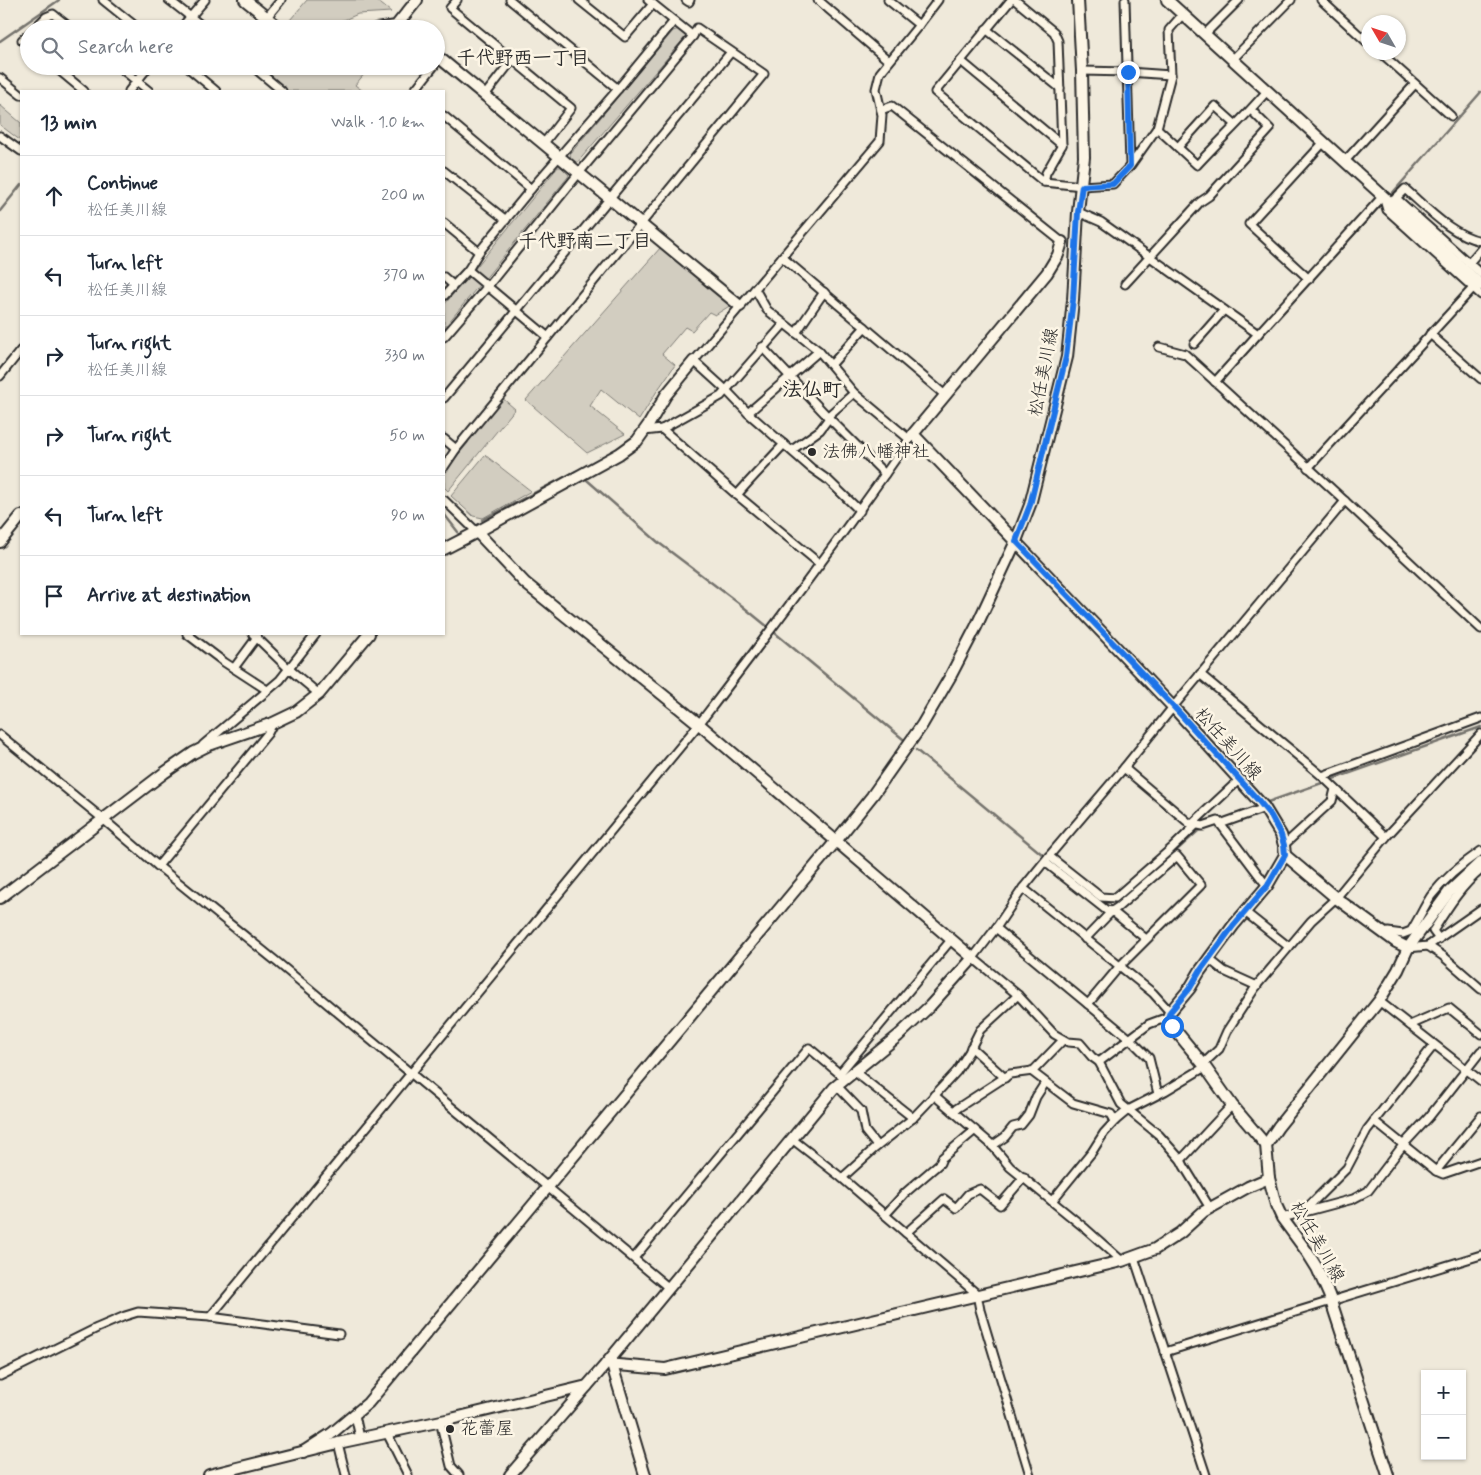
<!DOCTYPE html>
<meta charset="utf-8">
<style>
body{margin:0;font-family:Mynerve,"Klee One",sans-serif;background:#f6f6f7;color:#1f2937}
.controls{position:absolute;right:15px;bottom:15px;display:grid;overflow:hidden;border-radius:0px;box-shadow:0 1px 4px #0004}
.controls button{width:45px;height:45px;display:grid;place-items:center;padding:0;border:0;border-bottom:1px solid #e0e1e3;background:#fff;color:#1f2937;font:25px sans-serif}
.compass{position:absolute;left:1361px;top:15px;width:45px;height:45px;border-radius:50%;background:#fff;box-shadow:0 1px 4px #0004;rotate:309deg}
.stop{position:absolute;width:15px;height:15px;margin:-11px;border:4px solid #1a73e8;border-radius:50%;background:#fff}
.stop.end{background:#1a73e8;border-color:#fff;box-shadow:0 1px 5px #0008}
.list{margin:0;padding:0;list-style:none}
h2{display:flex;justify-content:space-between;align-items:center;height:65px;margin:0;padding:0 20px;font-size:21px}
h2 small{font-size:16px;font-weight:400;color:#747a83}
.list li{display:grid;grid-template-columns:32px 1fr auto;gap:15px;align-items:center;box-sizing:border-box;height:80px;padding:0 20px;border-top:1px solid #e0e1e3}
.list b{display:block;font-size:19px;white-space:nowrap}
.list p{margin:0;font-size:16px;white-space:nowrap;color:#747a83}
.list em{font-size:16px;font-style:normal;color:#747a83}
.icon{flex:none;width:28px;height:28px;fill:none;stroke:currentColor;stroke-width:2;stroke-linecap:round;stroke-linejoin:round}
.map{position:relative;flex:none;width:1481px;height:1475px;overflow:hidden}
.search{position:absolute;background:#fff;box-shadow:0 1px 4px #0004;left:20px;top:20px;width:425px;height:55px;display:flex;align-items:center;gap:12px;box-sizing:border-box;padding:0 18px;border-radius:28px;color:#747a83;font-size:19px}
.panel{position:absolute;background:#fff;box-shadow:0 1px 4px #0004;left:20px;top:90px;width:425px;height:545px;border-radius:0px}
.map>svg:first-child{display:block}
.green{fill:#d2cdc0;stroke:#7e7c76}
.lines{fill:none;stroke-linecap:round;stroke-linejoin:round}
.stream{stroke:#75736d;stroke-width:2.5}
.street-casing{stroke:#2b2b2b;stroke-width:11}
.secondary-casing{stroke:#2b2b2b;stroke-width:14}
.street{stroke:#fcf5e5;stroke-width:7}
.secondary{stroke:#fcf5e5;stroke-width:10}
.route{stroke:#1a73e8;stroke-width:6}
.poi-dot{fill:#2b2b2b;stroke:#fcf5e5;stroke-width:2}
.labels{text-anchor:middle;dominant-baseline:central;stroke-width:5;stroke-linejoin:round;paint-order:stroke}
.street-label{font-size:18px;fill:#2b2b2b;stroke:#fcf5e5}
.poi-label{font-size:18px;fill:#2b2b2b;stroke:#fcf5e5;text-anchor:start}
.neighbourhood-label{font-size:19px;font-weight:bold;fill:#2b2b2b;stroke:#fcf5e5}
.quarter-label{font-size:20px;font-weight:bold;fill:#2b2b2b;stroke:#fcf5e5}
</style>
<div class="map">
<svg width="1481" height="1475" viewBox="0 0 1481 1475">
<rect width="100%" height="100%" fill="#efe9da"/>
<filter id="ink" filterUnits="userSpaceOnUse"><feTurbulence type="fractalNoise" baseFrequency=".02" numOctaves="2"/><feDisplacementMap in="SourceGraphic" scale="10" xChannelSelector="R" yChannelSelector="G"/><feConvolveMatrix kernelMatrix="1 2 1 2 8 2 1 2 1" color-interpolation-filters="sRGB"/></filter>
<g filter="url(#ink)">
<!-- green -->
<g class="green">
<path d="M307,0h69l15,12 -33,2 -14,6 -37,6 -13,-2 -4,-4z"/>
<path d="M679,29l8,6 -111,129 -5,-5 -1,-5 103,-123z"/>
<path d="M271,66h100l-16,19 8,6h-77l-21,-17z"/>
<path d="M0,105l21,18v18l-21,-16z"/>
<path d="M558,167h3l8,8 -1,2 -84,103 -11,-9z"/>
<path d="M661,247l70,58 -16,10 -6,-3 -17,19 -7,-4 -23,27 13,11 -18,26 -18,29 -38,-31 -11,17 35,28 -38,19 -61,-53z"/>
<path d="M469,275l11,9 -36,44v-23z"/>
<path d="M501,397l14,12 -67,82 -4,-4v-15l24,-29 2,-8z"/>
<path d="M485,455l46,36 -48,27 -10,-2 -22,-20z"/>
</g>
<g class="lines">
<!-- stream -->
<g class="stream">
<path d="M0,41l59,-41"/>
<path d="M1389,197l92,-105"/>
<path d="M0,211l21,-26"/>
<path d="M1223,379l156,-172"/>
<path d="M587,480l72,63 82,62 27,22"/>
<path d="M444,514l14,18"/>
<path d="M482,520l94,-49"/>
<path d="M775,633l128,106"/>
<path d="M916,750l127,105"/>
<path d="M1265,803l216,-76"/>
<path d="M1240,813l18,-7"/>
<path d="M1177,850l21,-19 6,-2"/>
<path d="M1138,885l31,-28"/>
<path d="M1100,902c9,2 15,1 23,-3"/>
</g>
<!-- street casing -->
<g class="street-casing">
<g id="street">
<path d="M103,0l36,29"/>
<path d="M169,0l37,29"/>
<path d="M457,0l-7,8 121,100 -27,35"/>
<path d="M510,0l108,89"/>
<path d="M579,0l46,37 28,-33"/>
<path d="M648,0l45,36"/>
<path d="M686,0l3,2 1,-2"/>
<path d="M818,0l71,61"/>
<path d="M888,0l31,25"/>
<path d="M1011,0l-76,92 109,90 38,4 31,-2 17,-18 27,-38 14,-53 -2,-45 14,-16"/>
<path d="M1015,0l39,32 4,9 4,104 -16,28 -2,9"/>
<path d="M1125,0l5,165"/>
<path d="M1321,0l47,43"/>
<path d="M267,17l14,-17"/>
<path d="M34,29l12,-12 7,-3 19,15"/>
<path d="M180,29l25,-29"/>
<path d="M986,29l74,59"/>
<path d="M29,34l-7,6 7,6"/>
<path d="M1205,34l34,-34"/>
<path d="M1380,52l71,64"/>
<path d="M1232,60l59,-60"/>
<path d="M961,61l101,84"/>
<path d="M54,66l30,25"/>
<path d="M118,66l31,25"/>
<path d="M186,66l30,25"/>
<path d="M252,66l30,25"/>
<path d="M1082,71l46,1 43,3"/>
<path d="M0,78l21,17"/>
<path d="M129,91l20,-25"/>
<path d="M414,91l20,-25"/>
<path d="M485,95l28,-36"/>
<path d="M881,110l11,-4 170,136"/>
<path d="M444,116l87,73"/>
<path d="M1157,128l40,37c23,-25 48,-48 70,-74"/>
<path d="M0,136l21,15"/>
<path d="M1178,147l37,-41 20,18"/>
<path d="M1345,161l70,-77"/>
<path d="M444,171l62,49"/>
<path d="M1383,196l4,14 94,85"/>
<path d="M1396,198l85,76"/>
<path d="M1393,201l12,-12c23,20 46,46 76,52"/>
<path d="M1078,212l23,10 157,112 125,-138"/>
<path d="M444,223l35,29"/>
<path d="M782,257l163,138"/>
<path d="M1469,263l12,-14"/>
<path d="M468,270l80,67"/>
<path d="M444,277l9,8"/>
<path d="M1309,279l-60,-55 75,-82"/>
<path d="M1125,284l75,-82 9,-6 61,-67 -19,-19"/>
<path d="M755,289l12,21 52,41 35,42 55,46"/>
<path d="M444,296l24,-26 11,-18 52,-63 87,-100 56,-68"/>
<path d="M796,333l28,-41"/>
<path d="M1430,334l51,45"/>
<path d="M444,337l43,-50 92,-114 114,-137 4,-8 67,46 -308,375 -12,18"/>
<path d="M1194,344l30,-34"/>
<path d="M762,347l67,71 56,56"/>
<path d="M1159,347l26,7 160,147 136,128"/>
<path d="M831,365l34,-38"/>
<path d="M0,376l21,-26"/>
<path d="M1215,382l43,-48"/>
<path d="M444,398l287,-346"/>
<path d="M748,413l71,-62"/>
<path d="M828,416l26,-23"/>
<path d="M662,429l75,66 83,69"/>
<path d="M644,431l18,-2 59,-33 63,-72"/>
<path d="M444,439l12,10"/>
<path d="M792,450l28,-20 9,-12"/>
<path d="M1308,468l165,-180"/>
<path d="M737,495c15,-18 31,-33 47,-51"/>
<path d="M444,500l33,32"/>
<path d="M860,511l-32,-31 -17,-12 -63,-55 -22,-23 -32,-29 186,-220 2,-26 -6,-26 4,-16 39,-48 19,-25"/>
<path d="M187,634l37,28 43,28"/>
<path d="M253,634l36,35 30,25"/>
<path d="M234,668l23,-31"/>
<path d="M1200,674l122,102 159,-58"/>
<path d="M0,735l103,84 55,47 119,96 392,326"/>
<path d="M203,745l77,-65 36,-46"/>
<path d="M1124,768l65,55 14,3 15,-5 49,65"/>
<path d="M1322,776l64,61"/>
<path d="M1192,824l47,-44"/>
<path d="M1220,824l45,-16"/>
<path d="M1284,845l48,-44 3,-12"/>
<path d="M1049,856l52,41 14,1 56,-49 25,-24"/>
<path d="M1045,862l61,48 6,1 6,-4 59,-51 24,29 -82,82 -31,37"/>
<path d="M158,866l110,-133 5,-10"/>
<path d="M1023,888l130,105 17,19"/>
<path d="M1245,912l44,35"/>
<path d="M996,928l134,111 19,19 9,36"/>
<path d="M1386,935l2,-3 15,2 8,-3c7,-11 13,-24 20,-35 14,-18 31,-32 50,-45"/>
<path d="M1085,939l27,-28 34,28"/>
<path d="M1439,939l-6,-8c14,-22 27,-44 48,-61"/>
<path d="M1428,946l15,10 38,33"/>
<path d="M1408,948l20,-2 53,-37"/>
<path d="M1209,959l15,12 33,15"/>
<path d="M1379,1001l102,80"/>
<path d="M1410,1025l39,-17 32,26"/>
<path d="M971,1047l34,31"/>
<path d="M1099,1062l50,-38 19,-7"/>
<path d="M1203,1064l16,-15 8,-18 30,-46 54,-64 25,-23 50,-61 95,-103"/>
<path d="M1031,1071l42,32 38,11 4,7"/>
<path d="M855,1072l58,46"/>
<path d="M840,1073l111,-133"/>
<path d="M837,1086l24,25 4,20 12,15"/>
<path d="M934,1095l57,49 19,23 76,62 36,32"/>
<path d="M953,1111l57,-37 23,-3 30,-31"/>
<path d="M1374,1121l62,50 7,3 38,-13"/>
<path d="M792,1139l50,39 135,116 3,16 50,165"/>
<path d="M992,1146l13,-9 8,-10 8,-2 8,-10 7,-18 9,-14"/>
<path d="M1181,1160l51,-55"/>
<path d="M1436,1171l45,-55"/>
<path d="M842,1178l32,-29 39,-31 19,-20 25,-27 12,-19 11,-22 38,-35"/>
<path d="M1052,1201l40,-49 12,-19 12,-13 12,-10 37,-19 40,-24"/>
<path d="M1210,1208l-26,-42 -3,-6 -22,-25 -38,-31 -22,-42 -7,-5 -12,-14 -12,-1 -14,-8 -36,-39 -45,-37 23,-30 27,-40 26,-32 75,-88 49,-61 172,-206"/>
<path d="M1302,1213l45,-45 20,-38 67,-85"/>
<path d="M885,1215l20,-22 35,-30 2,-5 33,-28"/>
<path d="M1282,1218l71,-19 15,-8 36,-47 25,-27 52,-66"/>
<path d="M906,1233l38,-34 12,9 12,-14 12,-5 20,16 24,-28"/>
<path d="M1134,1257l72,218"/>
<path d="M634,1258l175,-210 37,31"/>
<path d="M210,1317l129,17"/>
<path d="M1165,1352l316,-97"/>
<path d="M0,1376l97,-48 28,-12 13,-4 72,5 489,-593c73,-95 146,-191 214,-290"/>
<path d="M355,1415l5,23"/>
<path d="M440,1421l11,45 8,9"/>
<path d="M387,1433l21,42"/>
<path d="M338,1443l8,32"/>
</g>
</g>
<!-- secondary casing -->
<g class="secondary-casing">
<g id="secondary">
<path d="M245,0l36,29"/>
<path d="M1167,0l314,285"/>
<path d="M376,29l20,-3 21,-26"/>
<path d="M436,55l304,251"/>
<path d="M1062,242l-4,13 -11,18 -134,161 260,273 91,100 17,28 3,10 1,10 -18,31 -34,40 -33,45 -10,17 -20,24 -2,5 4,9 31,38 29,41 34,40 3,33 7,27 6,13 25,34 10,16 12,27 59,180"/>
<path d="M0,542l21,-26"/>
<path d="M444,549l33,-17"/>
<path d="M1285,855l51,43 60,44 12,6"/>
<path d="M0,898l164,-125 29,-20 16,-8 64,-22 23,-11 23,-18 50,-60"/>
<path d="M1266,1145l12,-18 101,-126 19,-31 10,-22 41,-56 32,-30"/>
<path d="M606,1364l228,-276 64,-52 32,-30 43,-48 -274,-234 -174,-141 -48,-51 142,-78 18,-13 12,-17 17,-29 28,-34"/>
<path d="M612,1365l33,110"/>
<path d="M303,1452l28,-18 37,-31 468,-562 36,-45 50,-71 28,-48 26,-50 40,-86 14,-36 37,-148 6,-57 5,-88 6,-55 -2,-86 -4,-71"/>
<path d="M209,1475l129,-32 113,-24 136,-33 19,-22 59,5 457,-108 33,-12 25,-16 23,-21 45,-25 21,-9"/>
<path d="M510,1475l77,-89"/>
</g>
</g>
<!-- street -->
<use href="#street" class="street"/>
<!-- secondary -->
<use href="#secondary" class="secondary"/>
</g>
</g>
<g class="lines" filter="url(#ink)">
<!-- route -->
<path class="route" d="M1128,72l2,94 -17,18 -31,2 -4,26 -5,88 -7,57 -36,148 -14,36 157,165 85,94 13,16 10,19 3,10 1,10 -18,31 -34,40 -33,45 -10,17 -20,24 -2,5 4,9"/>
</g>
<!-- markers -->
<g class="poi-dot">
<circle cx="812" cy="452" r="5"/>
<circle cx="450" cy="1429" r="5"/>
</g>
<g class="labels">
<!-- street labels -->
<g class="street-label">
<text transform="translate(1044 372) rotate(-79)">松任美川線</text>
<text transform="translate(1228 744) rotate(48)">松任美川線</text>
<text transform="translate(1317 1242) rotate(60)">松任美川線</text>
</g>
<!-- poi labels -->
<g class="poi-label">
<text x="822" y="452">法佛八幡神社</text>
<text x="460" y="1429">花蕾屋</text>
</g>
<!-- neighbourhood labels -->
<g class="neighbourhood-label">
<text x="523" y="58">千代野西一丁目</text>
<text x="585" y="241">千代野南二丁目</text>
</g>
<!-- quarter labels -->
<g class="quarter-label">
<text x="812" y="390">法仏町</text>
</g>
</g>
</svg>
<div class="controls">
<button>+</button>
<button>−</button>
</div>
<svg class="compass" viewBox="-18 -18 36 36"><path d="M0-13l5 13h-10z" fill="#e53935"/><path d="M0 13l5-13h-10z" fill="#747a83"/></svg>
<div class="stop" style="left:1172px;top:1026px"></div>
<div class="stop end" style="left:1128px;top:72px"></div>
<div class="search"><svg class="icon" aria-label="search" viewBox="0 0 24 24"><circle cx="10" cy="10" r="6"/><path d="M15 15l6 6"/></svg>Search here</div>
<section class="panel">
<h2>13 min<small>Walk · 1.0 km</small></h2>
<ul class="list">
<li><svg class="icon" aria-label="ahead" viewBox="0 0 24 24"><path d="M12 20V5M6 11l6-6 6 6"/></svg><div><b>Continue</b><p>松任美川線</p></div><em>200 m</em></li>
<li><svg class="icon" aria-label="left" viewBox="0 0 24 24"><path d="M17 20v-9H6M10 6l-5 5 5 5"/></svg><div><b>Turn left</b><p>松任美川線</p></div><em>370 m</em></li>
<li><svg class="icon" aria-label="right" viewBox="0 0 24 24"><path d="M7 20v-9h11M14 6l5 5-5 5"/></svg><div><b>Turn right</b><p>松任美川線</p></div><em>330 m</em></li>
<li><svg class="icon" aria-label="right" viewBox="0 0 24 24"><path d="M7 20v-9h11M14 6l5 5-5 5"/></svg><div><b>Turn right</b></div><em>50 m</em></li>
<li><svg class="icon" aria-label="left" viewBox="0 0 24 24"><path d="M17 20v-9H6M10 6l-5 5 5 5"/></svg><div><b>Turn left</b></div><em>90 m</em></li>
<li><svg class="icon" aria-label="arrive" viewBox="0 0 24 24"><path d="M6 21V4h12l-3 4 3 4H6"/></svg><div><b>Arrive at destination</b></div></li>
</ul>
</section>
</div>
